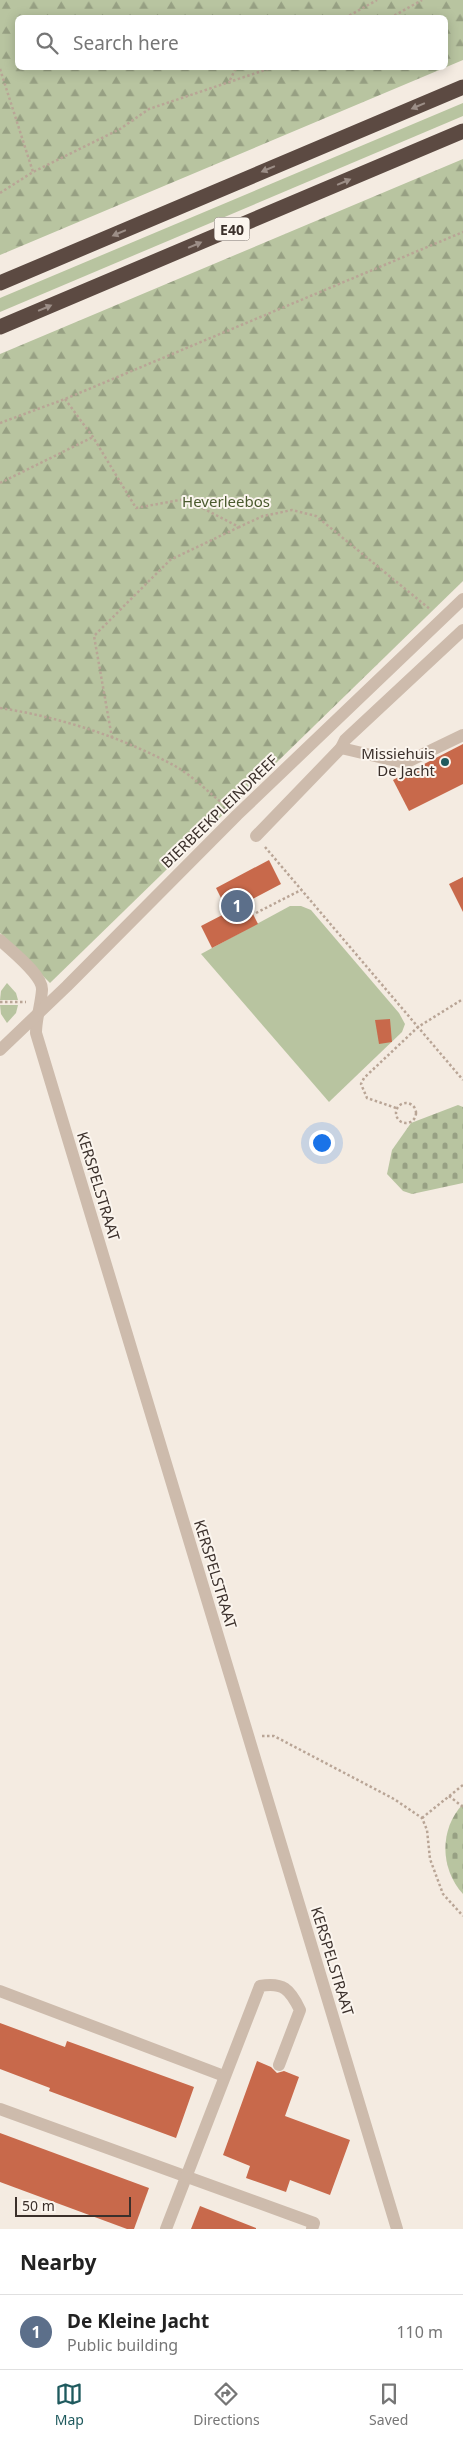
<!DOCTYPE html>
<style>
body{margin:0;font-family:"Noto Sans",sans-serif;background:#f2f2f2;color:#222}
.scale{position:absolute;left:15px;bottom:12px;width:116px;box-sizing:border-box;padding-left:5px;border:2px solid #3b302b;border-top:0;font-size:14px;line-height:18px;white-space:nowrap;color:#3b302b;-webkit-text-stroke:4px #fbf5ee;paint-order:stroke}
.you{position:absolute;left:321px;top:1142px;width:18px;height:18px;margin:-12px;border:4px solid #fff;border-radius:50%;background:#1a73e8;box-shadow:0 0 0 8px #1a73e833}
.badge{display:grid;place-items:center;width:32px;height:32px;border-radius:50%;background:#1f5a5e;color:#fff;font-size:16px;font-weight:700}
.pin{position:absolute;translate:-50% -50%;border:2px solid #fff;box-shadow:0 1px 5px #0006}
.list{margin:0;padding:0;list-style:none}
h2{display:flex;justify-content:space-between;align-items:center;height:65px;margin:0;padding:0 20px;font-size:21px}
h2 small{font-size:16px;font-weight:400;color:#767676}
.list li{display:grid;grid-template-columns:32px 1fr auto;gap:15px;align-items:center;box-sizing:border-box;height:75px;padding:0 20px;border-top:1px solid #e0e0e0}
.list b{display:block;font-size:19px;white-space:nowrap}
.list p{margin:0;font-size:16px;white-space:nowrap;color:#767676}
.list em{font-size:16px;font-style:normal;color:#767676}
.icon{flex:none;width:28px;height:28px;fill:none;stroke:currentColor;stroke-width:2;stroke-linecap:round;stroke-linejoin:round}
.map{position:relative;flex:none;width:463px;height:2229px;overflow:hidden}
.search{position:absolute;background:#fff;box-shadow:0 2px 12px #0003;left:15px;right:15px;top:15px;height:55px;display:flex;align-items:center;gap:12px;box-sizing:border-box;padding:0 18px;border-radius:8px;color:#767676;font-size:19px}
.sheet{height:140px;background:#fff}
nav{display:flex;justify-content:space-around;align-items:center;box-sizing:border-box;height:70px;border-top:1px solid #e0e0e0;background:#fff;font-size:14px;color:#767676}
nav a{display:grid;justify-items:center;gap:2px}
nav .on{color:#1f5a5e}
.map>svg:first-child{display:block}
.grass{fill:#b8c4a0}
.forest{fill:url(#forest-firs);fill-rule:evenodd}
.cemetery{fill:url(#cemetery-stones)}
.building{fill:#c8694b}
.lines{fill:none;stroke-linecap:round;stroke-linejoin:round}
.path{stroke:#b9a596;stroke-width:2.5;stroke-dasharray:2.5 2.5;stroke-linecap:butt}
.minor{stroke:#cdbbac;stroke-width:12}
.highway{stroke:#5c4a42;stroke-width:15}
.oneway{fill:#9c8e87}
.poi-dot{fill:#1f5a5e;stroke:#fbf5ee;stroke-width:2}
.labels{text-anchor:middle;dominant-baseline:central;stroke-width:4;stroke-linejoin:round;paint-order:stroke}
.shield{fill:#fbf5ee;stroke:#756b66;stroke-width:1}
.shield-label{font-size:14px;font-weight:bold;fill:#3b302b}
.park-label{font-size:15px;fill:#4a5a2e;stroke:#fbf5ee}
.poi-label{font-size:15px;fill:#3b302b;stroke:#fbf5ee;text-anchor:end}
.street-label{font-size:15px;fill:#3b302b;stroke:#fbf5ee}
</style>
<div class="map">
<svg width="463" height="2229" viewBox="0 0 463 2229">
<defs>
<pattern id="forest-firs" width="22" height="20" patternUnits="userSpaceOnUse" patternTransform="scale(1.25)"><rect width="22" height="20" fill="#b8c4a0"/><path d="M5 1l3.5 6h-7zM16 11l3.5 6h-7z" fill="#97a083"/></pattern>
<pattern id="cemetery-stones" width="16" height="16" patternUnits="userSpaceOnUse" patternTransform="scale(1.25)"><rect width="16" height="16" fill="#b8c4a0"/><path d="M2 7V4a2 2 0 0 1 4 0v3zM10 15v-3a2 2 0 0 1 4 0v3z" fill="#97a083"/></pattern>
</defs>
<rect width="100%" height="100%" fill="#f4ebe1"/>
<!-- grass -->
<g class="grass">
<path d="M463,103v13l-463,196v-14z"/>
<path d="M290,906h11l10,4 88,103 6,11 -3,8 -73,70 -128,-148z"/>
<path d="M7,983l9,10 2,7h-18l1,-9z"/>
<path d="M0,1005h18l-2,8 -9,10 -6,-9z"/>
</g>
<!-- forest -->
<g class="forest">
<path d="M0,0h463v60l-463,195zM18,18h428v50h-428z"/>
<path d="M463,159v422l-413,402 -50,-50v-579z"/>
</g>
<!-- cemetery -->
<g class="cemetery">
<path d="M458,1105l5,2v76l-51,11 -9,-3 -16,-17 5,-24 19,-27z"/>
<path d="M463,1804v90c-23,-25 -24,-65 0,-90z"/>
</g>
<!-- building -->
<g class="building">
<path d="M463,744v40l-54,27 -16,-31z"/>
<path d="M269,860l12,24 -34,18 11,22 -46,24 -11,-22 27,-14 -12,-24z"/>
<path d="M463,877v35l-14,-28z"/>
<path d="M390,1019l2,23 -13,2 -4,-24z"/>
<path d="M0,2023l65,24 2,-6 127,46 -18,51 -127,-47 1,-3 -50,-19z"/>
<path d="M257,2061l14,6 6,6 7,-2 15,6 -14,39 65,24 -20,55 -40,-15 -4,12 -40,-14 4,-12 -27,-11z"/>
<path d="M0,2133l149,55 -15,41h-7l-127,-47z"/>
<path d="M200,2206l56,22v1h-65z"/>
</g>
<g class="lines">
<!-- path -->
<g class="path">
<path d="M345,18l32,-18"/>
<path d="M390,18l32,-18"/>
<path d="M0,69l33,103"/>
<path d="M230,80l6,-12"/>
<path d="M0,193l33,-21 87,-43 29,-20 122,-41"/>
<path d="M65,399l28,38 43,71 49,-9 54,28 24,-11 29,-6 24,6 115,94"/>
<path d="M0,423l65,-24 398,-167"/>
<path d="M0,483l93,-46"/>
<path d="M0,708c59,9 122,29 175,58 18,10 35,28 52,41"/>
<path d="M112,738l-18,-102 76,-76 69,-33"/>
<path d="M265,847l198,233"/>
<path d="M256,913l45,-23"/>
<path d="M0,1002h26"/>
<circle cx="406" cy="1113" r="10"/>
<path d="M396,1108l-29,-10 -6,-14 3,-6 54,-51 45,-28"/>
<path d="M262,1736h12l120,63 28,19 5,12 3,29 13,35 20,22"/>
<path d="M449,1796l14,11"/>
<path d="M422,1818l41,-33"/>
</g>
<!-- minor -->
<g class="minor">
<path d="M341,748l4,-8 118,-110"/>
<path d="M256,836l85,-88 64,15 58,-28"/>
<path d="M0,940c11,11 43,35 42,50 -1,15 -6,28 -6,43l361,1196"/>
<path d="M0,1050l67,-64 170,-171 226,-216"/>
<path d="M0,1991l224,85"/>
<path d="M0,2109l314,114 -2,6"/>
<path d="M166,2229l94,-243c23,-4 30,3 40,24l-21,55"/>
</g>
<!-- highway -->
<g class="highway">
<path d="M0,283l463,-196"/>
<path d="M0,327l463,-196"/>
</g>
</g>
<!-- one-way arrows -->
<defs><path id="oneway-solid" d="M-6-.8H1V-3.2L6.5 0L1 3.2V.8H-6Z" transform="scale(1.25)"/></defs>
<g class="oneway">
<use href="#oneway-solid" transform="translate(418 106) rotate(157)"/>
<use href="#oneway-solid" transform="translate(268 169) rotate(157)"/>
<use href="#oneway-solid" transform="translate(344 182) rotate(-23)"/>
<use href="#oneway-solid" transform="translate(119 233) rotate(157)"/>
<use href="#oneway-solid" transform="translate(195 245) rotate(-23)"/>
<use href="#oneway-solid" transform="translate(45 308) rotate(-23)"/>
</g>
<!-- markers -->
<circle class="poi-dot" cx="445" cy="762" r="5"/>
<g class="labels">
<!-- shield labels -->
<rect class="shield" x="214.5" y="217.5" width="35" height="23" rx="4"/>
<g class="shield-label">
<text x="232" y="229">E40</text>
</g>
<!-- park labels -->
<g class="park-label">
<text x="226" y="501">Heverleebos</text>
</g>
<!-- poi labels -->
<g class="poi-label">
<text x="435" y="753">Missiehuis<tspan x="435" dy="17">De Jacht</tspan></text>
</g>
<!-- street labels -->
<g class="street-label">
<text transform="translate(219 811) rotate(-44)">BIERBEEKPLEINDREEF</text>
<text transform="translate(99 1186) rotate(73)">KERSPELSTRAAT</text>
<text transform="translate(216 1574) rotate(73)">KERSPELSTRAAT</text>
<text transform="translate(333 1961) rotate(73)">KERSPELSTRAAT</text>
</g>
</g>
</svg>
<div class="scale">50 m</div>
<div class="you"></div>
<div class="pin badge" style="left:237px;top:906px;background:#5c6f8a">1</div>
<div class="search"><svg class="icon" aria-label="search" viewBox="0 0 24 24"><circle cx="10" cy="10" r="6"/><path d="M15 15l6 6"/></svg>Search here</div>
</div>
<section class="sheet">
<h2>Nearby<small></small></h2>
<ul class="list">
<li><span class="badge" style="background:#5c6f8a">1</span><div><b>De Kleine Jacht</b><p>Public building</p></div><em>110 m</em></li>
</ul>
</section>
<nav>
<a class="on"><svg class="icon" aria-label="map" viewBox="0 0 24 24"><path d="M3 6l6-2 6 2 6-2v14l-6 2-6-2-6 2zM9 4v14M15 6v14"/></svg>Map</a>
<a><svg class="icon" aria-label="directions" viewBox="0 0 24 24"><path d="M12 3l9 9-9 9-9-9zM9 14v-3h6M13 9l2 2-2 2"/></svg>Directions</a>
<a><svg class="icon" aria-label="saved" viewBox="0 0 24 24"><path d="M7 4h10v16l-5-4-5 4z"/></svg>Saved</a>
</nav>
